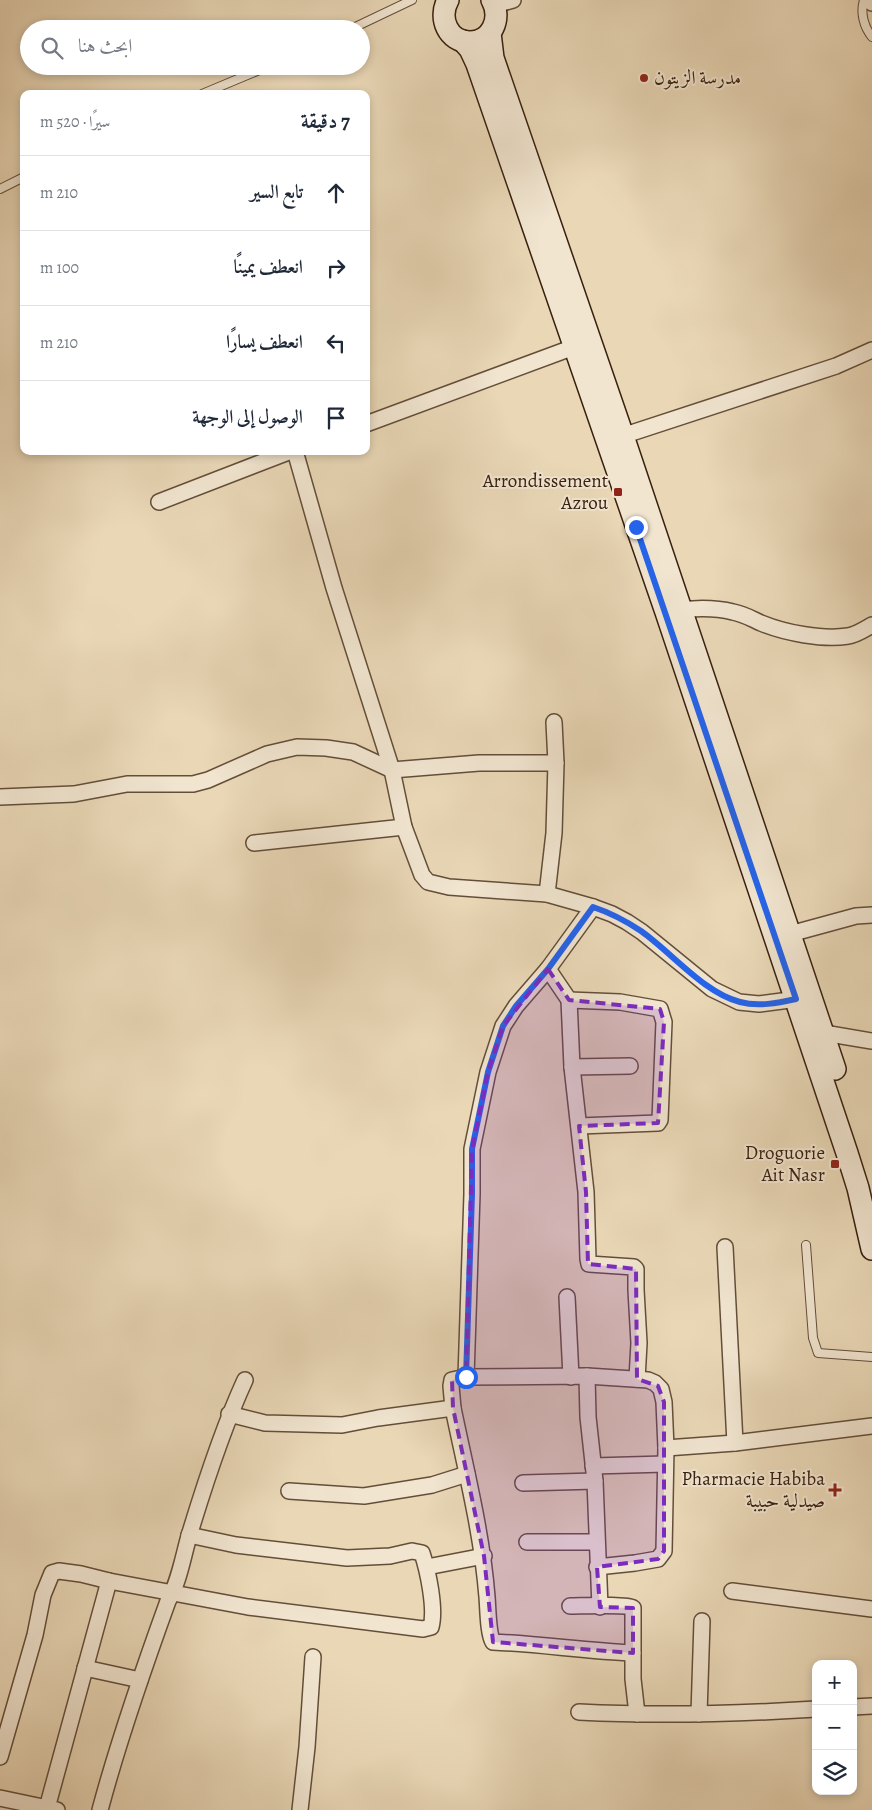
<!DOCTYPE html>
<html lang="ar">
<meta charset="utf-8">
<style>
body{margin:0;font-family:Alegreya,Amiri,serif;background:#f6f6f7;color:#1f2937;direction:rtl}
.controls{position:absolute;right:15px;bottom:15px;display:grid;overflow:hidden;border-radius:10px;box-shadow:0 2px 8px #0003}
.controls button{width:45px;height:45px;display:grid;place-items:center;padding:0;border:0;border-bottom:1px solid #e0e1e3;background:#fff;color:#1f2937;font:25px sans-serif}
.stop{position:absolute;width:15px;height:15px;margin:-11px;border:4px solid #2563eb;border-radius:50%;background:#fff}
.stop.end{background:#2563eb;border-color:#fff;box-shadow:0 1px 5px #0008}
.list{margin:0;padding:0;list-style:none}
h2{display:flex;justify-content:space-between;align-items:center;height:65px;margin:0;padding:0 20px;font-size:21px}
h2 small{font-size:16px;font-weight:400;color:#747a83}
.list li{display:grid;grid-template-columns:32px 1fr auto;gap:15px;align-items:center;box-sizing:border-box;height:75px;padding:0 20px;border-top:1px solid #e0e1e3}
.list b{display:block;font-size:19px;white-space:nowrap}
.list em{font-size:16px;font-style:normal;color:#747a83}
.icon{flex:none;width:28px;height:28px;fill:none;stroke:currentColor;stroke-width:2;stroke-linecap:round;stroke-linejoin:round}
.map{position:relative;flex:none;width:872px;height:1810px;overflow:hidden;direction:ltr}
.search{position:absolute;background:#fff;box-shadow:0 2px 8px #0003;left:20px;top:20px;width:350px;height:55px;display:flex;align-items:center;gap:12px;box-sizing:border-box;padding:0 18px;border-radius:28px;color:#747a83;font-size:19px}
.panel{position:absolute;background:#fff;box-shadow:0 2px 8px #0003;left:20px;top:90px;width:350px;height:365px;border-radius:10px;direction:rtl}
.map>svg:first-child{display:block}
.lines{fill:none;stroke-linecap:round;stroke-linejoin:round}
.service-casing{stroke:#644e39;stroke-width:10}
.minor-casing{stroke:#644e39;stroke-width:18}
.secondary-casing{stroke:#38200f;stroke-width:24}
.service{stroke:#f1e5d0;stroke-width:8}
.minor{stroke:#f1e5d0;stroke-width:15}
.secondary{stroke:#f1e5d0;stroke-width:21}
.route{stroke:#2563eb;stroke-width:6}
.marked{fill:#7b2cbf;fill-opacity:0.2;stroke:#7b2cbf;stroke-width:4;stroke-dasharray:10 6;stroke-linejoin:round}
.poi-dot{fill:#8f2418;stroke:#f1e5d0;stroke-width:2}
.labels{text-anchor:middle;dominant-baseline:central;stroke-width:4;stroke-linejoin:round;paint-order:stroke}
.poi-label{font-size:19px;fill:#38200f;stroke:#f1e5d0;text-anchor:end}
</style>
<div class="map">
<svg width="872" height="1810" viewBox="0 0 872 1810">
<rect width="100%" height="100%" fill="#e9d7b6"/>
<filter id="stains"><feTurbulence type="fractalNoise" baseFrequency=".004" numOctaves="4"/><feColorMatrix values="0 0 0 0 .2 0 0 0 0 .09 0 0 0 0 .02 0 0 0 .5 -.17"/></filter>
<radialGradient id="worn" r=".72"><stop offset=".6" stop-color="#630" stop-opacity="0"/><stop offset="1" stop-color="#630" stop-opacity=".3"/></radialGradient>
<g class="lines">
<!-- service casing -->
<g class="service-casing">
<g id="service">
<path d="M864,0c-4,13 0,27 8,37"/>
<path d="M351,29l61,-29"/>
<path d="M202,94l67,-28"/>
<path d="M0,189l24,-12"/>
<path d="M806,1245l7,93 5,15 54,4"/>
</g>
</g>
<!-- minor casing -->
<g class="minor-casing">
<g id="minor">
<path d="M868,0l4,3"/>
<path d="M495,5l18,-5"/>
<path d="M366,424l208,-77"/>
<path d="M613,439l223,-73 36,-16"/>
<path d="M295,451l39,137 58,182 12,57 18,48 6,7 21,5 98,7 46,13 19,7 15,8 15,10 70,57 27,13 20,2 46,-6"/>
<path d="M159,502l132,-51"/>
<path d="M672,611c20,-3 41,-4 61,1 11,2 19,7 28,11 24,10 62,17 87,13 8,-1 17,-7 24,-11"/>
<path d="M0,797l74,-3 53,-10h66l15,-4 59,-26 30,-7 29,1 27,4 39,18 87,-7h77l-2,-41"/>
<path d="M254,843l150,-16"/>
<path d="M547,894l7,-61 2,-70"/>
<path d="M790,934l66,-18 16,-1"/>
<path d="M548,969l21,31 3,67 14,125 2,67 1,5 45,3 2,2v21l3,53 -2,36"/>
<path d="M569,1000l51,2 40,7 4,13 -4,98 -2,3 -79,3"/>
<path d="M814,1033h10l48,8"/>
<path d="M572,1067l58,-1"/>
<path d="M725,1247l10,196"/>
<path d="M567,1297l4,80"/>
<path d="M587,1376l1,41 7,64 5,126"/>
<path d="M466,1377l6,-183v-45l16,-77 15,-46 13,-20 32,-37 45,-62"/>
<path d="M229,1414l36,9 77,2 36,-7 75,-10"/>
<path d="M666,1448l69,-5 137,-17"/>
<path d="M593,1466l72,-2"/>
<path d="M523,1483l72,-2"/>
<path d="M289,1491l75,5 68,-11 35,-11"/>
<path d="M527,1542h69"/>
<path d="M427,1567l57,-11"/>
<path d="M597,1567l38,-4 23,-4 6,-8 2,-103 -2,-46 -3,-13 -6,-6 -7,-3 -61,-4 -121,1 -14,3 -1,6 2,22c13,63 29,125 34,189 1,11 1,37 6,45 47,2 93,9 140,11"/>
<path d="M732,1591l140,18"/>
<path d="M570,1606c12,0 56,-2 63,2v71l4,35"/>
<path d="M85,1668l55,12"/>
<path d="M853,1707l19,-1"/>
<path d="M579,1712c79,4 158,2 237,-3"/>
<path d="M699,1714l3,-93"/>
<path d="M0,1757l35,-122 8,-40 9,-22 7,-2 22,3 28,7 139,26 175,22 8,-2c5,-18 -3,-56 -9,-74l-10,-2 -22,5 -43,2 -111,-13 -47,-10"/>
<path d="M0,1798l57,12"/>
<path d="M47,1808l62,-227"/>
<path d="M100,1810c19,-71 43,-140 68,-209 11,-19 15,-44 21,-65 16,-53 33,-106 56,-156"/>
<path d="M300,1810l7,-63 6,-90"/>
</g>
</g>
<!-- secondary casing -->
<g class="secondary-casing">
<g id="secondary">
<path d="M448,0c-10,18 0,42 22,42 22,0 32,-24 22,-42"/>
<path d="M490,33l3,25 130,378 212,633"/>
<path d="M463,41l7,8 7,15 189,548 181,541 11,35 14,61"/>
</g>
</g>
<!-- service -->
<use href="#service" class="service"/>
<!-- minor -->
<use href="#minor" class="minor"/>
<!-- secondary -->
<use href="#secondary" class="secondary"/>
</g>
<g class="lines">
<!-- route -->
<path class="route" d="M466,1377l6,-183v-45l16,-77 15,-46 13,-20 32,-37 45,-62c18,6 33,14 48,24 30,21 63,62 99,71 18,5 38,1 56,-3l-160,-472"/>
</g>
<!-- marked area -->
<path class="marked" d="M548,969l21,31 91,9 4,13 -6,101 -79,3 7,66 2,72 48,5 1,110 21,7 6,16v149l-6,8 -61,8 3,40 33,1v45l-140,-11 -9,-86 -31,-148 -1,-28 14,-3 6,-228 16,-77 15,-46z"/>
<!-- markers -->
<g class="poi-dot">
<circle cx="644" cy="78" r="5"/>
<rect x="613" y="487" width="10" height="10" rx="2.5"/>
<rect x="830" y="1159" width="10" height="10" rx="2.5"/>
<path d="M832.5 1482.5h5v5h5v5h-5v5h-5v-5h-5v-5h5z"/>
</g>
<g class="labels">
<!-- poi labels -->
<g class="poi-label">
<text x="654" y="78" text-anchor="start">مدرسة الزيتون</text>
<text x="608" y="481">Arrondissement<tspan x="608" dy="22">Azrou</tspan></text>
<text x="825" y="1153">Droguorie<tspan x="825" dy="22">Ait Nasr</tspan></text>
<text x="825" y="1479">Pharmacie Habiba<tspan x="825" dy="22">صيدلية حبيبة</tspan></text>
</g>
</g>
<rect width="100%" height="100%" filter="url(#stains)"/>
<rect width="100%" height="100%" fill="url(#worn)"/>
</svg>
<div class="controls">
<button>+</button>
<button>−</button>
<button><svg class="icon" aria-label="layers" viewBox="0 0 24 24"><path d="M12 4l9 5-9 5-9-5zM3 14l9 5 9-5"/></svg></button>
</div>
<div class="stop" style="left:466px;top:1377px"></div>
<div class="stop end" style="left:636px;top:527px"></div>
<div class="search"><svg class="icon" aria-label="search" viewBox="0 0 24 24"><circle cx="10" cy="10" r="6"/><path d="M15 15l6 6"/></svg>ابحث هنا</div>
<section class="panel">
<h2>7 دقيقة<small>سيرًا · 520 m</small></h2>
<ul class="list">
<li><svg class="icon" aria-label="ahead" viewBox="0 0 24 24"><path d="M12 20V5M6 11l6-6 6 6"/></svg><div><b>تابع السير</b></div><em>210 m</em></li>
<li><svg class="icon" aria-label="right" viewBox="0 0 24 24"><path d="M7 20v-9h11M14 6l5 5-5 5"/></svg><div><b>انعطف يمينًا</b></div><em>100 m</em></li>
<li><svg class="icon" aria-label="left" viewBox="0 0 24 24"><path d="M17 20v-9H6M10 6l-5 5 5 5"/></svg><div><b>انعطف يسارًا</b></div><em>210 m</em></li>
<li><svg class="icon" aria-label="arrive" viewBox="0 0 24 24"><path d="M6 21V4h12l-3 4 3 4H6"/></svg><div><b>الوصول إلى الوجهة</b></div></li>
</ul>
</section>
</div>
